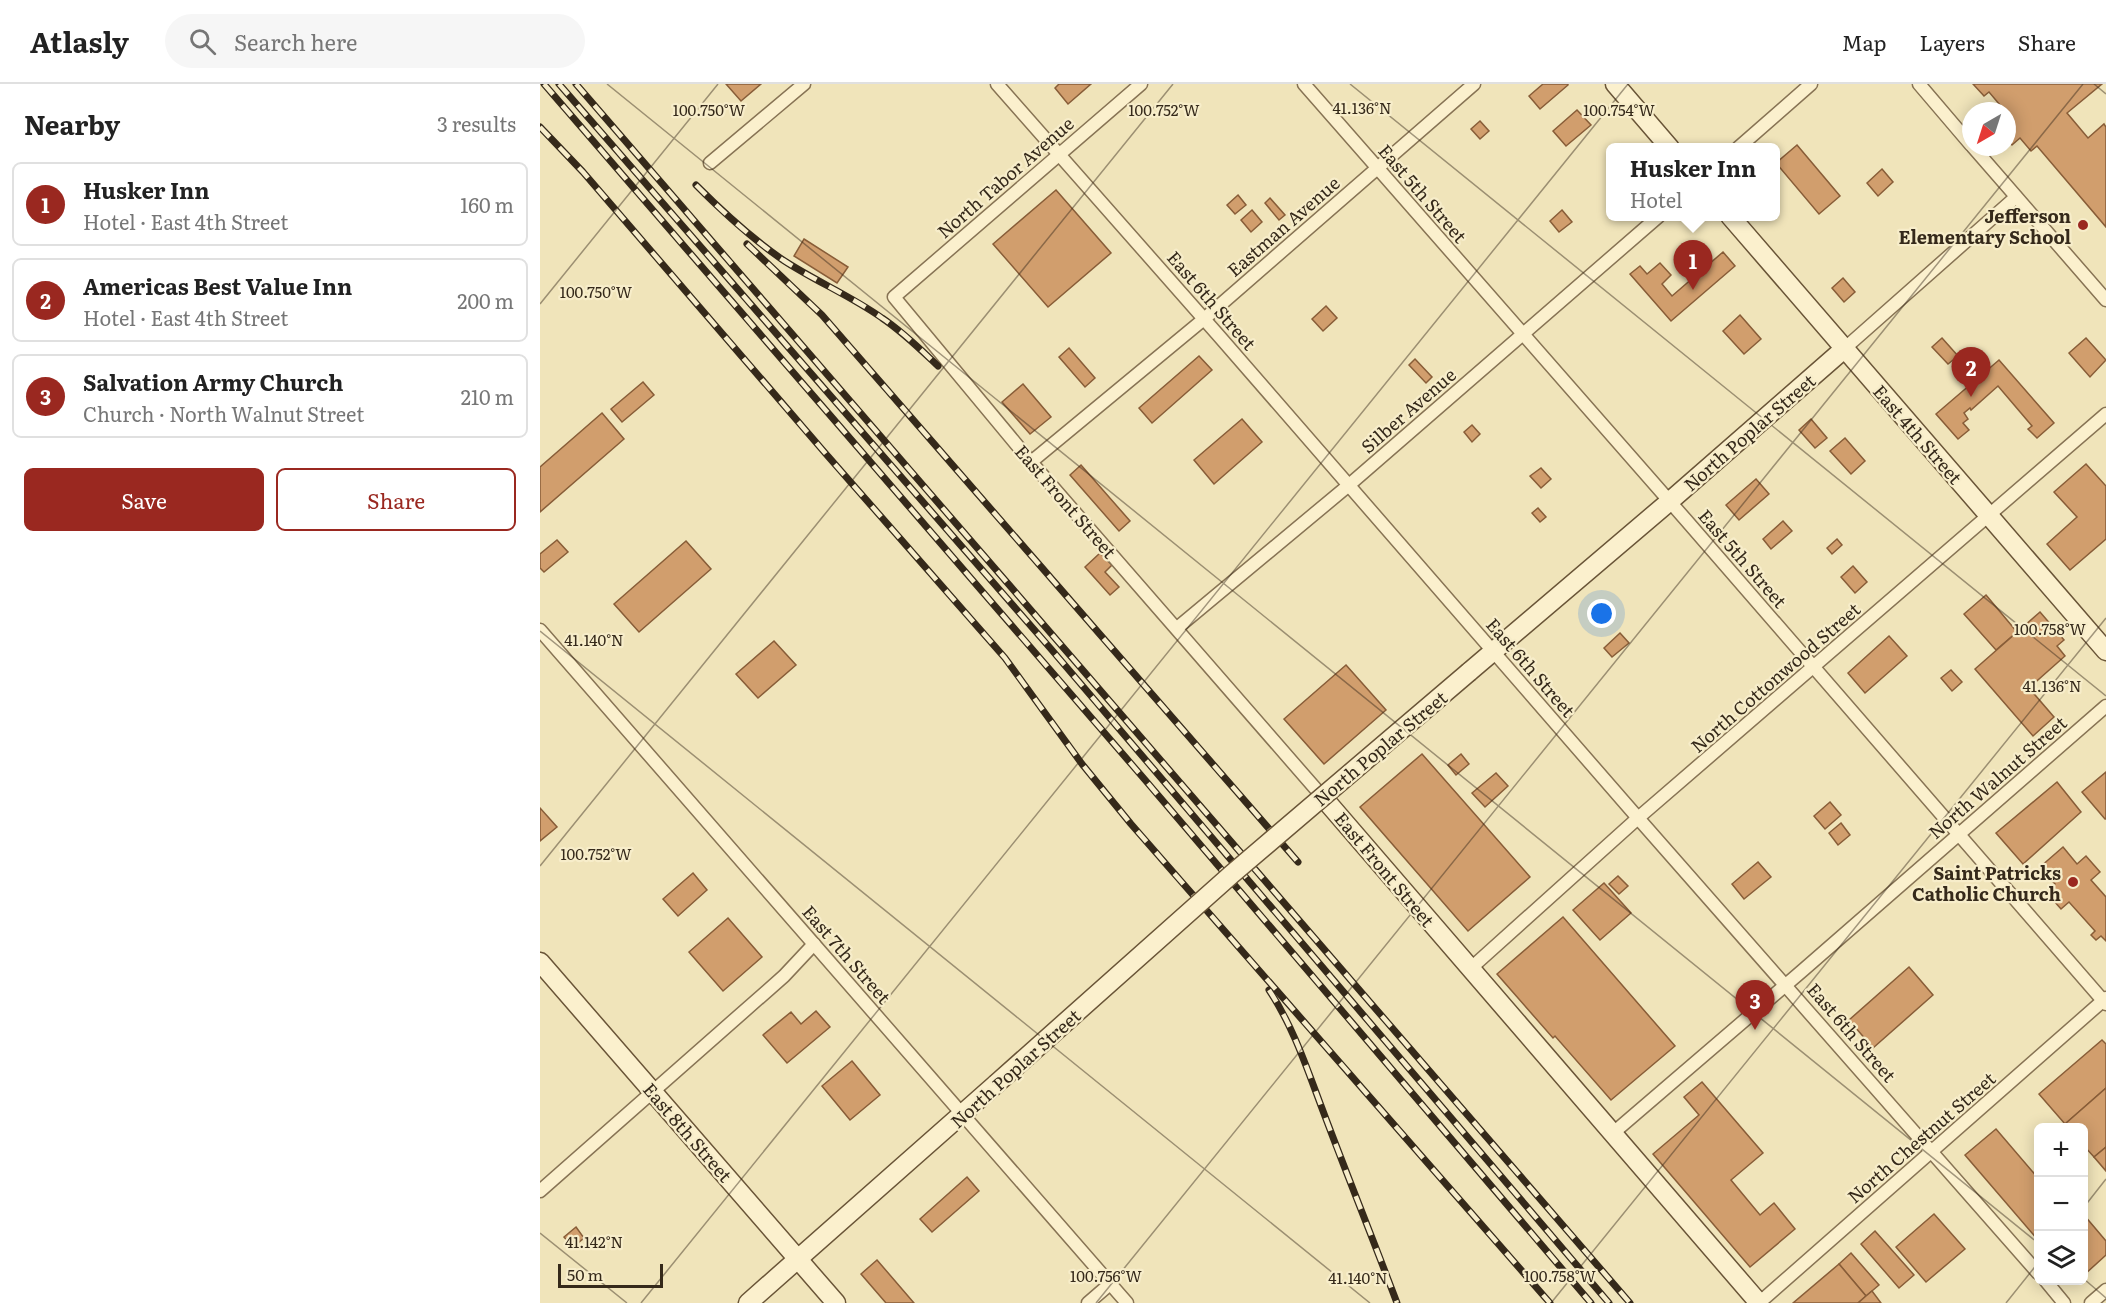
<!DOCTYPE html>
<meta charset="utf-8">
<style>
body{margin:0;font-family:Literata,serif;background:#f6f6f6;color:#222}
.controls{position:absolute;right:18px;bottom:18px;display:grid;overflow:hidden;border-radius:9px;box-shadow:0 3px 15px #0003}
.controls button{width:54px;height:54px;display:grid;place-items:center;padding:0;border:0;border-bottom:2px solid #e0e0e0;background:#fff;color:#222;font:30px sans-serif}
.compass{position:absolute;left:1422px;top:18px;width:54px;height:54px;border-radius:50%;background:#fff;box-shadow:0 3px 15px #0003;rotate:219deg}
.scale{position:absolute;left:18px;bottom:15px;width:105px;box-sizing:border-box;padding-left:6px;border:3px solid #35291a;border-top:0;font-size:16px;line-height:21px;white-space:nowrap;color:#35291a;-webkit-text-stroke:4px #f7edca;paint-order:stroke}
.you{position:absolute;left:1062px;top:530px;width:21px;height:21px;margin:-15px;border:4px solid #fff;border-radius:50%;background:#1a73e8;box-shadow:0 0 0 9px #1a73e833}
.badge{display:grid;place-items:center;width:39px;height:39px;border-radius:50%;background:#9a2820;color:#fff;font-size:20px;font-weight:700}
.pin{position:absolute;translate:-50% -50px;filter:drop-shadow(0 2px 3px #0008)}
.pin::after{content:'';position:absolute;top:32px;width:21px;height:18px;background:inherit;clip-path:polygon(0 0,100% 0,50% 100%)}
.popup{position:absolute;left:1066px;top:59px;width:174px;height:78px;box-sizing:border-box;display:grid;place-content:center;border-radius:9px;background:#fff;filter:drop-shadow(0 2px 4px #0005);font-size:20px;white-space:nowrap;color:#767676}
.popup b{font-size:22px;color:#222}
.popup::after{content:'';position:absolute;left:50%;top:100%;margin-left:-12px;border:12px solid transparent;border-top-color:#fff}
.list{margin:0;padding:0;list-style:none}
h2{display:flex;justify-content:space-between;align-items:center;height:78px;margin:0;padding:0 24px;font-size:26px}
h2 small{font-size:20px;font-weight:400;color:#767676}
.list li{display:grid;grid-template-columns:39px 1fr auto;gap:18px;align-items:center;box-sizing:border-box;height:84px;margin:0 12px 12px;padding:0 12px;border:2px solid #e0e0e0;border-radius:9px}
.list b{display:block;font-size:22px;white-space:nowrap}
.list p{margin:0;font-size:20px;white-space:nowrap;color:#767676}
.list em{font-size:20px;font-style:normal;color:#767676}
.actions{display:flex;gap:12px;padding:18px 24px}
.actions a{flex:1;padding:14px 0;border:2px solid #9a2820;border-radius:9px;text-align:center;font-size:21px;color:#9a2820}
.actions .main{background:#9a2820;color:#fff}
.icon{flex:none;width:33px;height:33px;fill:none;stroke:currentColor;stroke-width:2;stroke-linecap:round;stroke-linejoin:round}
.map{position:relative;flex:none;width:1566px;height:1219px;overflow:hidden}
header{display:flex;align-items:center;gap:36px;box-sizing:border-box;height:84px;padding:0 30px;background:#fff;border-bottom:2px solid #e0e0e0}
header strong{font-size:28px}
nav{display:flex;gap:33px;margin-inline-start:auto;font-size:21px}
.search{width:420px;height:54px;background:#f6f6f6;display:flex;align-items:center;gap:15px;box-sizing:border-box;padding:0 21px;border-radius:33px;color:#767676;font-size:22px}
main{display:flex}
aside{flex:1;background:#fff}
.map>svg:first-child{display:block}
.building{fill:#d19e6d;stroke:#885d38;stroke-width:1.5}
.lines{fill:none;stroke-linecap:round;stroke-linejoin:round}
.street-casing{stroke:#877354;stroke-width:15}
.secondary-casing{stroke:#695437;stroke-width:21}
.street{stroke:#fbf0cd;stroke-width:12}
.secondary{stroke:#fbf0cd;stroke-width:18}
.rail-casing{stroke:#35291a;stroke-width:7}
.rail{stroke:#f7edca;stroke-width:4.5;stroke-dasharray:14;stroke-linecap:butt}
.secondary-bridge-casing{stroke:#695437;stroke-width:21;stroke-linecap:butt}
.secondary-bridge{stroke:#fbf0cd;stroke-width:18}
.ticks{fill:none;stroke:#35291a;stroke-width:1.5;stroke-opacity:0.45}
.poi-dot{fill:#9a2820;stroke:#f7edca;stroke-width:2}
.labels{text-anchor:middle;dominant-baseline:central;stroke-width:4.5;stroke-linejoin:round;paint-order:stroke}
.street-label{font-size:18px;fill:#35291a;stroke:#f7edca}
.poi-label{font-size:18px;font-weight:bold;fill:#35291a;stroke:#f7edca;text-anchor:end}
.ticks-label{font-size:15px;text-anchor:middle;fill:#35291a;stroke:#f7edca;stroke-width:4.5;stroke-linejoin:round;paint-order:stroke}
</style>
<header>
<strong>Atlasly</strong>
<div class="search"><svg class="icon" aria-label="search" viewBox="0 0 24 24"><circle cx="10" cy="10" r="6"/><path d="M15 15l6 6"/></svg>Search here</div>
<nav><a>Map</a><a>Layers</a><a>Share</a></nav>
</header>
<main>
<aside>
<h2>Nearby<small>3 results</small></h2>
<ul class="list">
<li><span class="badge">1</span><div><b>Husker Inn</b><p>Hotel · East 4th Street</p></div><em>160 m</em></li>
<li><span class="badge">2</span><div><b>Americas Best Value Inn</b><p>Hotel · East 4th Street</p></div><em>200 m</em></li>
<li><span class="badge">3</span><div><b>Salvation Army Church</b><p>Church · North Walnut Street</p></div><em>210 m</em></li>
</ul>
<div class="actions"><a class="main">Save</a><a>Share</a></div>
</aside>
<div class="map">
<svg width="1566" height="1219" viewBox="0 0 1566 1219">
<rect width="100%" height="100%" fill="#f0e4ba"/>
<!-- building -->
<g class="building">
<path d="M186,0h35l-20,17z"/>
<path d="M519,0h32l-23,20 -13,-16z"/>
<path d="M1003,0h25v1l-28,24 -11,-13z"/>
<path d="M1433,0h129l-35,29 21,25 16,-14 2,3v100l-69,-81 -6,5 -11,-13 -8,7 -5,-7v-27h-12l5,-6 -11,-13 -5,4z"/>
<path d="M1037,26l14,15 -25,21 -13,-15z"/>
<path d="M940,37l9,10 -9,8 -9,-10z"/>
<path d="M1257,61l43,51 -21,18 -43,-51z"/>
<path d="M1342,85l11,13 -15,14 -11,-13z"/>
<path d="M516,106l55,63 -63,54 -55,-63z"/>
<path d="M698,111l8,10 -11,9 -8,-9z"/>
<path d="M730,114l15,17 -6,5 -14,-17z"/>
<path d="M712,126l10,12 -11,10 -10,-12z"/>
<path d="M1022,126l10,12 -13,10 -9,-11z"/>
<path d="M264,155l44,28 -11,16 -43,-27z"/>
<path d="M1183,168l12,14 -64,55 -41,-47 10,-8 7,8 13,-11 11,12 -9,9 10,12z"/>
<path d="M1303,194l12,14 -11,10 -12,-14z"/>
<path d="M786,222l11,12 -14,13 -11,-12z"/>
<path d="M1200,231l21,24 -17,15 -21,-23z"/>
<path d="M1402,254l16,18 -10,8 -16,-17z"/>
<path d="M1546,254l20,22 -16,17 -21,-24z"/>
<path d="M529,264l26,30 -10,9 -26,-30z"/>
<path d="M659,272l13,14 -60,53 -13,-15z"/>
<path d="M875,275l17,18 -6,6 -17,-18z"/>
<path d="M1459,276l55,63 -17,15 -9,-9 4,-3 -34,-40 -27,24 -1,-2 -6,5 4,6 -5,4 6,7 -11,9 -22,-25z"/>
<path d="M103,298l11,13 -32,27 -11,-13z"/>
<path d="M483,300l28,33 -21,17 -28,-32z"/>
<path d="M62,329l22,26 -84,73v-45z"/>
<path d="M702,335l20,23 -48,42 -20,-24z"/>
<path d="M1271,335l16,19 -12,10 -16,-18z"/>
<path d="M932,341l8,9 -8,8 -8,-10z"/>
<path d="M1305,354l20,23 -14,13 -21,-23z"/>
<path d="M1546,380l20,22v53l-36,31 -23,-26 30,-27 -23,-25z"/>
<path d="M541,381l49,56 -11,10 -49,-56z"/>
<path d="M1001,384l10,11 -10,9 -11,-12z"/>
<path d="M1216,395l13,15 -30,26 -13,-15z"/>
<path d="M998,424l8,9 -6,5 -8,-9z"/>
<path d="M1243,437l9,10 -21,18 -8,-10z"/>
<path d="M1297,455l5,6 -10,9 -5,-6z"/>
<path d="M17,456l11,12 -24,20 -4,-4v-14z"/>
<path d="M146,457l25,28 -72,63 -25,-28z"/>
<path d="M560,469l12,12 -7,7 14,15 -9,8 -25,-28z"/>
<path d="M1313,482l14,16 -12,11 -14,-16z"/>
<path d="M1446,511l31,37 -21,18 -32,-36z"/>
<path d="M1500,528l24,28 -7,6 8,10 -36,32 25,29 -21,19 -58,-67z"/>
<path d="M1080,549l9,10 -17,14 -8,-9z"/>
<path d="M1349,552l18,20 -42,37 -17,-20z"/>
<path d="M234,557l22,24 -38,33 -22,-24z"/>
<path d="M806,581l40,45 -62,54 -40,-45z"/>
<path d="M1411,586l11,12 -10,9 -11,-13z"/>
<path d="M882,670l108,123 -62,54 -108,-124z"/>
<path d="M921,670l8,10 -13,11 -8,-10z"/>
<path d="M1566,688v47h-1l-23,-27z"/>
<path d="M956,689l12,13 -23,21 -13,-14z"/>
<path d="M1517,698l24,30 -58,52 -27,-31z"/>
<path d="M1290,718l11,13 -16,14 -11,-13z"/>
<path d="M0,724l17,19 -17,14z"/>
<path d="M1301,739l9,12 -12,10 -9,-12z"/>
<path d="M1523,763l14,17 9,-8 14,16 -9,8 15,17v44l-5,-5 -5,4 -5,-5 4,-4 -26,-29 -8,7 -15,-17 9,-8 -15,-17z"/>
<path d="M1218,778l13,15 -27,22 -12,-15z"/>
<path d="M153,789l14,17 -29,26 -15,-17z"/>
<path d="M1078,792l10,10 -9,8 -10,-10z"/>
<path d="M1064,799l27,30 -31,27 -27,-30z"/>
<path d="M1023,833l112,129 -64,54 -56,-64 -2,2 -56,-64z"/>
<path d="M188,834l34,39 -39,34 -34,-39z"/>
<path d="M1369,883l24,28 -60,53 -24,-28z"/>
<path d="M276,927l14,16 -43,36 -24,-28 28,-23 10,12z"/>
<path d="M1562,956l4,4v44l-41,36 -26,-30z"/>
<path d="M312,977l28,34 -30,25 -28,-34z"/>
<path d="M1162,998l61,71 -32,27 29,35 14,-12 21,26 -45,38 -97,-113 46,-39 -15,-18z"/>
<path d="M1566,1004v59l-12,10 -10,-11v-18h-16l-3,-4z"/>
<path d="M1456,1045l42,49v62l-73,-85z"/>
<path d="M1566,1063v24l-12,-14z"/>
<path d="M427,1093l12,14 -47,41 -12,-13z"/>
<path d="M1394,1130l31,35 -39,33 -30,-35z"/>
<path d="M1544,1131l22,26v14l-22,20z"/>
<path d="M36,1143l8,11 -11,9 -9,-10z"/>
<path d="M1335,1147l39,44 -15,13 -38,-44z"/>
<path d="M1311,1169l28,32 -13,11 -27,-32z"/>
<path d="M337,1176l37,43h-28l-25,-29z"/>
<path d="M1299,1180l27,32 -8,7h-65z"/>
<path d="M1332,1207l9,12h-23l8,-7z"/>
</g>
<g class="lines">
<!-- street casing -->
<g class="street-casing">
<g id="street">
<path d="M457,0l222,252 419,482 400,455"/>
<path d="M601,0l-247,213 137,165 290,333"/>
<path d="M764,0l382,436 420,484"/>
<path d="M1379,0l52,61"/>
<path d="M1433,63l133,153"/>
<path d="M1198,64l73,-64"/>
<path d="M170,79l94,-79"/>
<path d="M1304,265l172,-152"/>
<path d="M491,378l173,-143 270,-235"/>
<path d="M637,544l172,-143 310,-269"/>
<path d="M0,546l587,673"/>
<path d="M930,885l168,-151 468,-404"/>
<path d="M1072,1050l190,-163 304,-265"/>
<path d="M0,1107l244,-215 30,-32"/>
<path d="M1505,1196l19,23"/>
<path d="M548,1219l22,-19"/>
<path d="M1219,1219l347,-305"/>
<path d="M1551,1219l15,-13"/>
</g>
</g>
<!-- secondary casing -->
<g class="secondary-casing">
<g id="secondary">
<path d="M1075,0l55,64"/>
<path d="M1190,132l376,435"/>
<path d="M929,588l201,-171 174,-152"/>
<path d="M781,711l438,508"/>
<path d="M0,878l296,341"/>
<path d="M208,1219l248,-219"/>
</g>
</g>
<!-- street -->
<use href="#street" class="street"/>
<!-- secondary -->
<use href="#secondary" class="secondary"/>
<!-- rail casing -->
<g class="rail-casing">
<g id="rail">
<path d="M4,0l602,697 445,522"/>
<path d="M19,0l492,565 558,654"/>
<path d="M36,0l1054,1219"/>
<path d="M0,43l43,45 243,282 179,204 77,106 49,60 419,479"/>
<path d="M156,101c27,27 55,53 87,75 32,21 68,36 99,58 21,14 38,31 56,48"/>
<path d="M207,160l75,71 476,547"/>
<path d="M729,906c25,38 38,79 54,121 24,64 50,128 74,192"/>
</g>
</g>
<!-- rail -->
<use href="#rail" class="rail"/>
<!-- secondary-bridge casing -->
<g class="secondary-bridge-casing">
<path id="secondary-bridge" d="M456,1000l236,-210 237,-202"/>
</g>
<!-- secondary-bridge -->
<use href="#secondary-bridge" class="secondary-bridge"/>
</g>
<!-- ticks -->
<path class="ticks" d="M67,0l1431,1159M810,0l756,612M1554,0l12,10M0,220l178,-220M0,547l830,672M0,782l633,-782M1544,1123l22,-28M0,1149l87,70M1544,1195l22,19M101,1219l987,-1219M556,1219l987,-1219M1011,1219l555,-685M1466,1219l32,-40"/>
<!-- markers -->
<g class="poi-dot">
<circle cx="1543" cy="141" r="6"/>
<circle cx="1533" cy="798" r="6"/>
</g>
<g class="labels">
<!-- street labels -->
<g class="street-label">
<text transform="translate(465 93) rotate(-41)">North Tabor Avenue</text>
<text transform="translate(883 109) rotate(49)">East 5th Street</text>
<text transform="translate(743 142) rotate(-41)">Eastman Avenue</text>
<text transform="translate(672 216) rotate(49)">East 6th Street</text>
<text transform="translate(868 326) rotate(-41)">Silber Avenue</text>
<text transform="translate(1209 348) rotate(-41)">North Poplar Street</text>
<text transform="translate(1378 350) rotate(49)">East 4th Street</text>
<text transform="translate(526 417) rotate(49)">East Front Street</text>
<text transform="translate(1203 474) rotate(49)">East 5th Street</text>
<text transform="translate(991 583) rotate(49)">East 6th Street</text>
<text transform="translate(1235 593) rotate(-41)">North Cottonwood Street</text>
<text transform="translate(840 664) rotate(-40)">North Poplar Street</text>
<text transform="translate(1457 693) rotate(-41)">North Walnut Street</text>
<text transform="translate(845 785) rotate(50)">East Front Street</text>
<text transform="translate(307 870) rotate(49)">East 7th Street</text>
<text transform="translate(1312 948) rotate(49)">East 6th Street</text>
<text transform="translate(475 984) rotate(-42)">North Poplar Street</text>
<text transform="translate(148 1048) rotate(49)">East 8th Street</text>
<text transform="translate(1381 1053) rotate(-41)">North Chestnut Street</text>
</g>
<!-- poi labels -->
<g class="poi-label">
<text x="1531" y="131">Jefferson<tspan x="1531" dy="21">Elementary School</tspan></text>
<text x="1521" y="788">Saint Patricks<tspan x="1521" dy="21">Catholic Church</tspan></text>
</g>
</g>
<g class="ticks-label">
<text x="822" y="30">41.136°N</text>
<text x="169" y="32">100.750°W</text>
<text x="624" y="32">100.752°W</text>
<text x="1079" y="32">100.754°W</text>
<text x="56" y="214">100.750°W</text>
<text x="1510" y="551">100.758°W</text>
<text x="54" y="562">41.140°N</text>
<text x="1512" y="608">41.136°N</text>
<text x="56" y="776">100.752°W</text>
<text x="54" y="1164">41.142°N</text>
<text x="566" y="1198">100.756°W</text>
<text x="1020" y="1198">100.758°W</text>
<text x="818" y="1200">41.140°N</text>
</g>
</svg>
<div class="controls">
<button>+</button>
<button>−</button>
<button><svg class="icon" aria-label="layers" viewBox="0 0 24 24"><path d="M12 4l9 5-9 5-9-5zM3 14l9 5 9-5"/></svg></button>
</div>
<svg class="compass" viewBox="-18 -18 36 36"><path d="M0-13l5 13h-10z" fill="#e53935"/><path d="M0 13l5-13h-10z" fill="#767676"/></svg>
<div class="scale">50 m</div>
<div class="you"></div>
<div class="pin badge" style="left:1153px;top:206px">1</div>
<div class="popup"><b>Husker Inn</b>Hotel</div>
<div class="pin badge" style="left:1431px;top:313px">2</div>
<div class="pin badge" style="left:1215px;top:946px">3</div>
</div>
</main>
